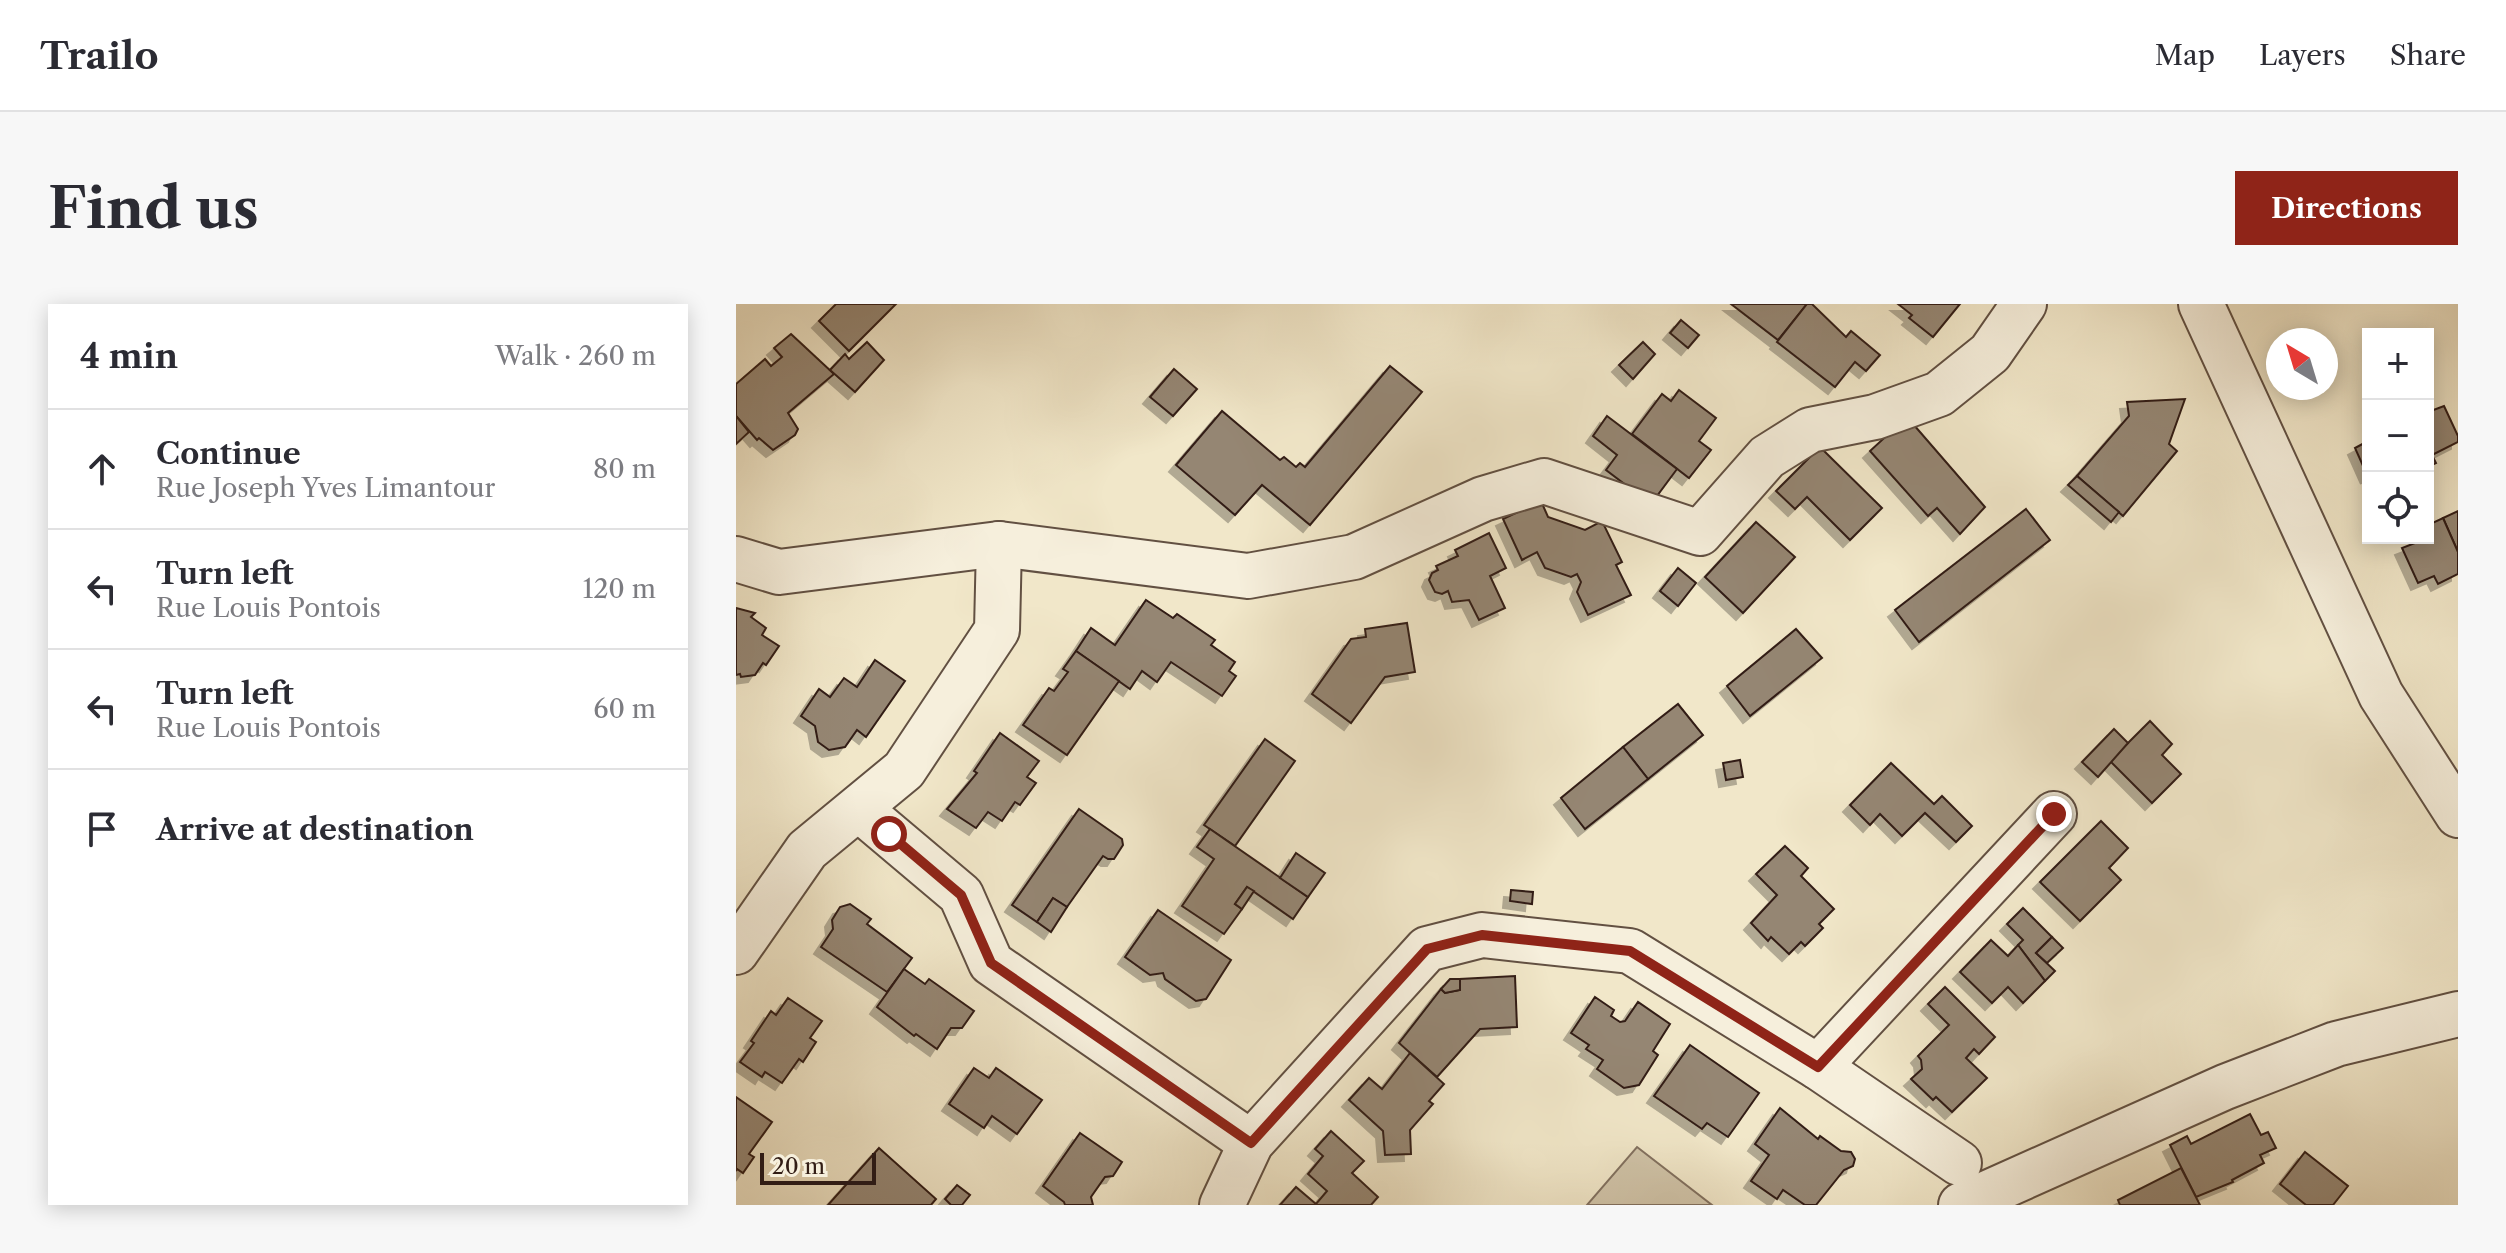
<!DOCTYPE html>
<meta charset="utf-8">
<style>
body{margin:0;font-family:"Libre Caslon Text",serif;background:#f7f7f7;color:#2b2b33}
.controls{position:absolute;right:24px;top:24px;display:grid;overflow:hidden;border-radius:0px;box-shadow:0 4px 20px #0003}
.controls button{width:72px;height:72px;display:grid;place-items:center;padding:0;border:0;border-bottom:2px solid #e1e1e2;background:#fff;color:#2b2b33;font:40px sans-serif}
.compass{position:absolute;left:1530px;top:24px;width:72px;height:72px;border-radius:50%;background:#fff;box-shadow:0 4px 20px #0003;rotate:322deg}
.scale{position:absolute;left:24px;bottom:20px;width:116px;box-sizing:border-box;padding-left:8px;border:4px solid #321d15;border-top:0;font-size:22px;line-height:28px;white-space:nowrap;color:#321d15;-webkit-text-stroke:6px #f6efdc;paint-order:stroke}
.stop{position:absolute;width:24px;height:24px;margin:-18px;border:6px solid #8f2418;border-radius:50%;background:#fff}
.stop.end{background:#8f2418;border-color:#fff;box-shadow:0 2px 8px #0008}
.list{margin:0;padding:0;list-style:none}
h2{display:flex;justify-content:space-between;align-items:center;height:104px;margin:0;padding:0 32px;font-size:34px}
h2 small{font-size:26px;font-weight:400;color:#7c7c81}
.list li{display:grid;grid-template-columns:52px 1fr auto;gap:24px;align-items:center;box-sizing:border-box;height:120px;padding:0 32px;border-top:2px solid #e1e1e2}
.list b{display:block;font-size:30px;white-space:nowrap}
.list p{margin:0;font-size:26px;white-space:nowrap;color:#7c7c81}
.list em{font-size:26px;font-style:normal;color:#7c7c81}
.icon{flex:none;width:44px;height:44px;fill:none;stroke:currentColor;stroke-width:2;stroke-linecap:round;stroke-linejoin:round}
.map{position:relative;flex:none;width:1722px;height:901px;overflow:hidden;border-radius:0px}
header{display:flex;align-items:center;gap:48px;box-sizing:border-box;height:112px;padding:0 40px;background:#fff;border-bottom:2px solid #e1e1e2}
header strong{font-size:38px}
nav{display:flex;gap:44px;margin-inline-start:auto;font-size:28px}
.intro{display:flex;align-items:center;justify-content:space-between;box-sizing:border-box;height:192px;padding:0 48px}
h1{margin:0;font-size:56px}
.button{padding:20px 36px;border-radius:0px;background:#8f2418;color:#fff;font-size:28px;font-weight:700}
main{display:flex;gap:48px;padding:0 48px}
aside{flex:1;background:#fff;border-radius:0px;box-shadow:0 4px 20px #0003}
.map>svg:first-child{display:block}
.green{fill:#d1c5aa;stroke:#827160;stroke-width:2}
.building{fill:#958673;stroke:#321d15;stroke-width:2;filter:url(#shadow)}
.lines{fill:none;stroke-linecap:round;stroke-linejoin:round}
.minor-casing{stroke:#625042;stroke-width:48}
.tertiary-casing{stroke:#625042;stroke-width:48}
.minor{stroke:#f6efdc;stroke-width:44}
.tertiary{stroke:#f6efdc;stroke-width:44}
.route{stroke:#8f2418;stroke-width:10}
</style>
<header>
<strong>Trailo</strong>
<nav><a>Map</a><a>Layers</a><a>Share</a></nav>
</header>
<div class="intro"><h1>Find us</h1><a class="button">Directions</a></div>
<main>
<aside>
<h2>4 min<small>Walk · 260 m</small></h2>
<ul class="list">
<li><svg class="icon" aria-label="ahead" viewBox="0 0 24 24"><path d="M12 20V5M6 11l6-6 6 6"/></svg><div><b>Continue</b><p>Rue Joseph Yves Limantour</p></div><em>80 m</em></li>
<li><svg class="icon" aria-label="left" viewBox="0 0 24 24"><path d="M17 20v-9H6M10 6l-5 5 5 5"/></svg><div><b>Turn left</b><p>Rue Louis Pontois</p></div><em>120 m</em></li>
<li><svg class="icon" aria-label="left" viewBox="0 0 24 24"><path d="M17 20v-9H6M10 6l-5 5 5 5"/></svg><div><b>Turn left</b><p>Rue Louis Pontois</p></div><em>60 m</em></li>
<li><svg class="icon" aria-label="arrive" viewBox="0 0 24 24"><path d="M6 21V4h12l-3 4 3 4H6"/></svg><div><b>Arrive at destination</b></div></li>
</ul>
</aside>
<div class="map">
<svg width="1722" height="901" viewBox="0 0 1722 901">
<defs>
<filter id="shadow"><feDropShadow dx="-7" dy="7" stdDeviation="0" flood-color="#0004"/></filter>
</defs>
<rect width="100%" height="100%" fill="#f1e7c9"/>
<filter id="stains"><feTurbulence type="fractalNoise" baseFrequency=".0025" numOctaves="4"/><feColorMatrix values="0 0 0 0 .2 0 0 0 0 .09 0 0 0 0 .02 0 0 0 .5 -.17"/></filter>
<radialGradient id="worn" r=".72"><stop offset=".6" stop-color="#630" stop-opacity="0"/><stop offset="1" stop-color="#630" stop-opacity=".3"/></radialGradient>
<!-- green -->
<path class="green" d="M901,843l75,58h-125z"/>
<!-- building -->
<g class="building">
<path d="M100,0h60l-47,47 -30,-30z"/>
<path d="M995,0h76l-29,36z"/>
<path d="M1071,0h5l34,33 5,-6 29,24 -14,16 -11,-9 -20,25 -58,-45z"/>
<path d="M1162,0h62l-27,33 -24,-19 3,-3z"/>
<path d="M945,16l18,15 -11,13 -18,-15z"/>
<path d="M55,30l43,40 -46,39 10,16 -3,6 -22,15 -14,-12 -2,2 -21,-24v-32l29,-25 6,7 11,-9 -8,-9z"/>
<path d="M131,38l17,18 -29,32 -25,-22 15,-16 4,5z"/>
<path d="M907,38l12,12 -22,25 -14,-14z"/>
<path d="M654,62l32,26 -112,133 -48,-40 -27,30 -59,-50 46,-54 58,49 4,-3 12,10 4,-4 5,4z"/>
<path d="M438,65l23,20 -24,27 -23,-19z"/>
<path d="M943,86l37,28 -17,23 12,9 -22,28 -57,-44 30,-40 9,7z"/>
<path d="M1449,95l-16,45 8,7 -54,65 -46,-40 52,-60 -2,-14z"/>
<path d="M1708,102l14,30v6l-26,13 4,8 -8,4v-55z"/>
<path d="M0,112l13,16 -13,12z"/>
<path d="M871,112l70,53 -26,35 -45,-34 11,-15 -24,-19z"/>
<path d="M1171,113l78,90 -25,27 -23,-26 -9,8 -58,-65z"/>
<path d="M1632,137v36l-13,-29z"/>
<path d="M1084,143l62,61 -32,32 -43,-43 -12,12 -19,-18z"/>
<path d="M1341,172l42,36 -8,10 -43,-37z"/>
<path d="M805,197l7,16 37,13 17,-9 20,41 -6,3 15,30 -43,20 -11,-23 4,-10 -4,-8 -6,3 -26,-9 -8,-16 -15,8 -19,-41z"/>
<path d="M1290,205l24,31 -131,102 -24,-32z"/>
<path d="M1722,207v41l-15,-34z"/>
<path d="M1707,214l15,34v22l-20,10 -4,-8 -16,7 -16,-35 26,-10 2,-4 -2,-9z"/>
<path d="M1020,218l39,35 -52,56 -38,-36z"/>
<path d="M753,229l17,35 -16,8 15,32 -26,12 -10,-20 -17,2 -4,-11 -6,3 -7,-2 -6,-12 3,-7 6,-3 -2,-4 22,-10 -3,-6z"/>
<path d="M942,264l18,15 -18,23 -18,-15z"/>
<path d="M410,296l27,18 4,-4 38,26 -4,5 24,17 -6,9 7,5 -14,20 -51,-34 -14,20 -15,-11 -12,18 -54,-38 15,-23 24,17z"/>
<path d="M0,304l19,5 -4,4 15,11 -4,7 17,11 -13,19 -3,-2 -8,12 -14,2 -1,-3 -4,1z"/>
<path d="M671,319l8,49 -30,5 -34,46 -39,-29 39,-55 15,-2 -1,-8z"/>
<path d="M1060,325l26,29 -72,58 -23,-30z"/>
<path d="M340,347l43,30 -52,74 -44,-30 26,-37 5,3 14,-19 -5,-3z"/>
<path d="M139,356l30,21 -39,56 -9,-7 -12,17 -16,3 -11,-8 -3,-16 -14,-10 18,-27 11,8 14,-19 13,9z"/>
<path d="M942,400l25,31 -55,44 -25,-32z"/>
<path d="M1414,417l22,23 -10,11 19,19 -29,29 -42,-42z"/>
<path d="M1378,425l14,14 -30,34 -16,-15z"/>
<path d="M264,429l39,28 -12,16 9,6 -16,22 -5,-3 -13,19 -14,-9 -12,16 -29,-19 30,-36 -3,-2z"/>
<path d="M529,435l30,22 -60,85 -31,-21z"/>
<path d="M887,443l25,32 -63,50 -24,-31z"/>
<path d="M1004,456l3,17 -17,3 -3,-17z"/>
<path d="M1155,459l43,41 8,-8 30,30 -16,16 -31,-29 -23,23 -22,-22 -10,11 -20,-20z"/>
<path d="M343,505l43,30 1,6 -9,14h-6l-5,-3 -36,51 -14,-9 -16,24 -25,-17z"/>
<path d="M1365,517l27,27 -19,20 12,12 -41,41 -40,-39z"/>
<path d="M474,525l98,68 -15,22 -46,-32 -12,17 7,5 -18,25 -42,-28 32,-47 -17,-12z"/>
<path d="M1049,542l23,22 -7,8 33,33 -15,15 4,4 -18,18 -4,-4 -12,12 -18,-17 -3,4 -17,-18 26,-28 -21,-21z"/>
<path d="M560,549l29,20 -17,24 -28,-19z"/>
<path d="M511,583l7,4 -12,18 -7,-5z"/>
<path d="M775,586l22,2 -1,12 -22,-3z"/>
<path d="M317,594l14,9 -16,25 -14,-10z"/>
<path d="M114,600l21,15 -4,5 45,34 -25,34 -66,-45 12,-18 -1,-9 8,-13z"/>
<path d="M1287,604l29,29 -16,16 19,18 -10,10 -27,-36 5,-5 -16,-16z"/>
<path d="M422,606l73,50 -25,39 -10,2 -31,-22 -2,-6 -13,2 -25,-18z"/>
<path d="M1316,633l11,11 -16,15 -11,-10z"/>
<path d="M1255,636l17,16 10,-11 27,36 -22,22 -15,-16 -16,16 -32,-31z"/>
<path d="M168,665l21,15 4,-5 45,32 -12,17h-11l-14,21 -21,-15 -2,2 -37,-29z"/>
<path d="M779,672l2,51 -37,2 -43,48 -38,-34 42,-54 4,4 15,-3v-11z"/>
<path d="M714,675h10v11l-15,3 -4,-4z"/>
<path d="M1209,683l50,50 -16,17 -5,-5 -8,9 21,20 -35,34 -16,-15 -3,3 -22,-21 11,-10 -1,-9 -3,-4 31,-31 -21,-21z"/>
<path d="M859,693l19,13 -3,6 9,6 5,-1 13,-19 32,22 -17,27 5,4 -19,30 -15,3 -27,-19 6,-9 -17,-11 3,-4 -18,-12z"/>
<path d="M52,694l34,23 -12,17 6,4 -13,20 -4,-3 -17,24 -17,-11 -3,5 -22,-15 14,-19 -3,-2 20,-30 5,4z"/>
<path d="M954,741l69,48 -31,44 -21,-14 -5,6 -48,-33z"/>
<path d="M674,749l34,31 -15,17 4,3 -23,26 1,24 -26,1 -2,-24 -34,-31 20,-22 13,11z"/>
<path d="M238,764l15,10 7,-10 46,32 -25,34 -25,-18 -8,12 -35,-24z"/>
<path d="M0,793l36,25 -23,32 5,3 -11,16 -6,-4 -1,2z"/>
<path d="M1044,804l38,31 2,-3 21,15 10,1 4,7 -2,7 -9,4 -28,35h-11l-22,-15 -6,9 -26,-18 18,-26 -14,-11z"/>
<path d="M1514,810l11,21 7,-3 8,16 -16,7 4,8 -32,17 1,2 -37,15 -26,-52 17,-9 4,8z"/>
<path d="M595,827l33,30 -12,12 26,24 -7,8h-91l16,-18 20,17 11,-13 -19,-17 15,-18 -8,-7z"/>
<path d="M344,829l42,29 -9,14 -8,1 -14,20 2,8h-28l-1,-3 -21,-16z"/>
<path d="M143,844l57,51 -5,6h-103z"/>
<path d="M1569,848l43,34 -15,19h-27l-26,-21z"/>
<path d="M1445,864l19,37h-80l-2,-5z"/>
<path d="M221,881l13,10 -8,10h-11l-6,-6z"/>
</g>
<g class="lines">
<!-- minor casing -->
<g class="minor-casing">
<g id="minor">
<path d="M0,255l43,13 220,-28 249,32 106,-19 129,-58 61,-18 156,52 67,-76 43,-27 65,-13 64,-23 51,-41 34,-49"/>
<path d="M123,505l102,86 30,68 260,180"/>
<path d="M0,648l71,-102 97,-80 93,-140 2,-86"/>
<path d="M1082,763l141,96"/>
<path d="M486,901l29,-62 176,-194 55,-14 148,16 188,116 236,-253"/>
<path d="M1225,901l264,-118 111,-43 122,-30"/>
</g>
</g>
<!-- tertiary casing -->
<g class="tertiary-casing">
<path id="tertiary" d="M1465,0l180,391 77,120"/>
</g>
<!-- minor -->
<use href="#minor" class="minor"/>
<!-- tertiary -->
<use href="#tertiary" class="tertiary"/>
</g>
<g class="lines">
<!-- route -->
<path class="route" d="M153,530l72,61 30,68 260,180 176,-194 55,-14 148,16 188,116 236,-253"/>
</g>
<rect width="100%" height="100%" filter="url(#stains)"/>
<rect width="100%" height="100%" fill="url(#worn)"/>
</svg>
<div class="controls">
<button>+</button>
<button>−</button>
<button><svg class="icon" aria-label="locate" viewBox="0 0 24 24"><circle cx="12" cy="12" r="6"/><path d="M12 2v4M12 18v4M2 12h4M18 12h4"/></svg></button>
</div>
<svg class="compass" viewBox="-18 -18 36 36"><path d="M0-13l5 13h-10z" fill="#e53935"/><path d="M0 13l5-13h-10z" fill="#7c7c81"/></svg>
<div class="scale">20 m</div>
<div class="stop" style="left:153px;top:530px"></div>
<div class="stop end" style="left:1318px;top:510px"></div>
</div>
</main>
